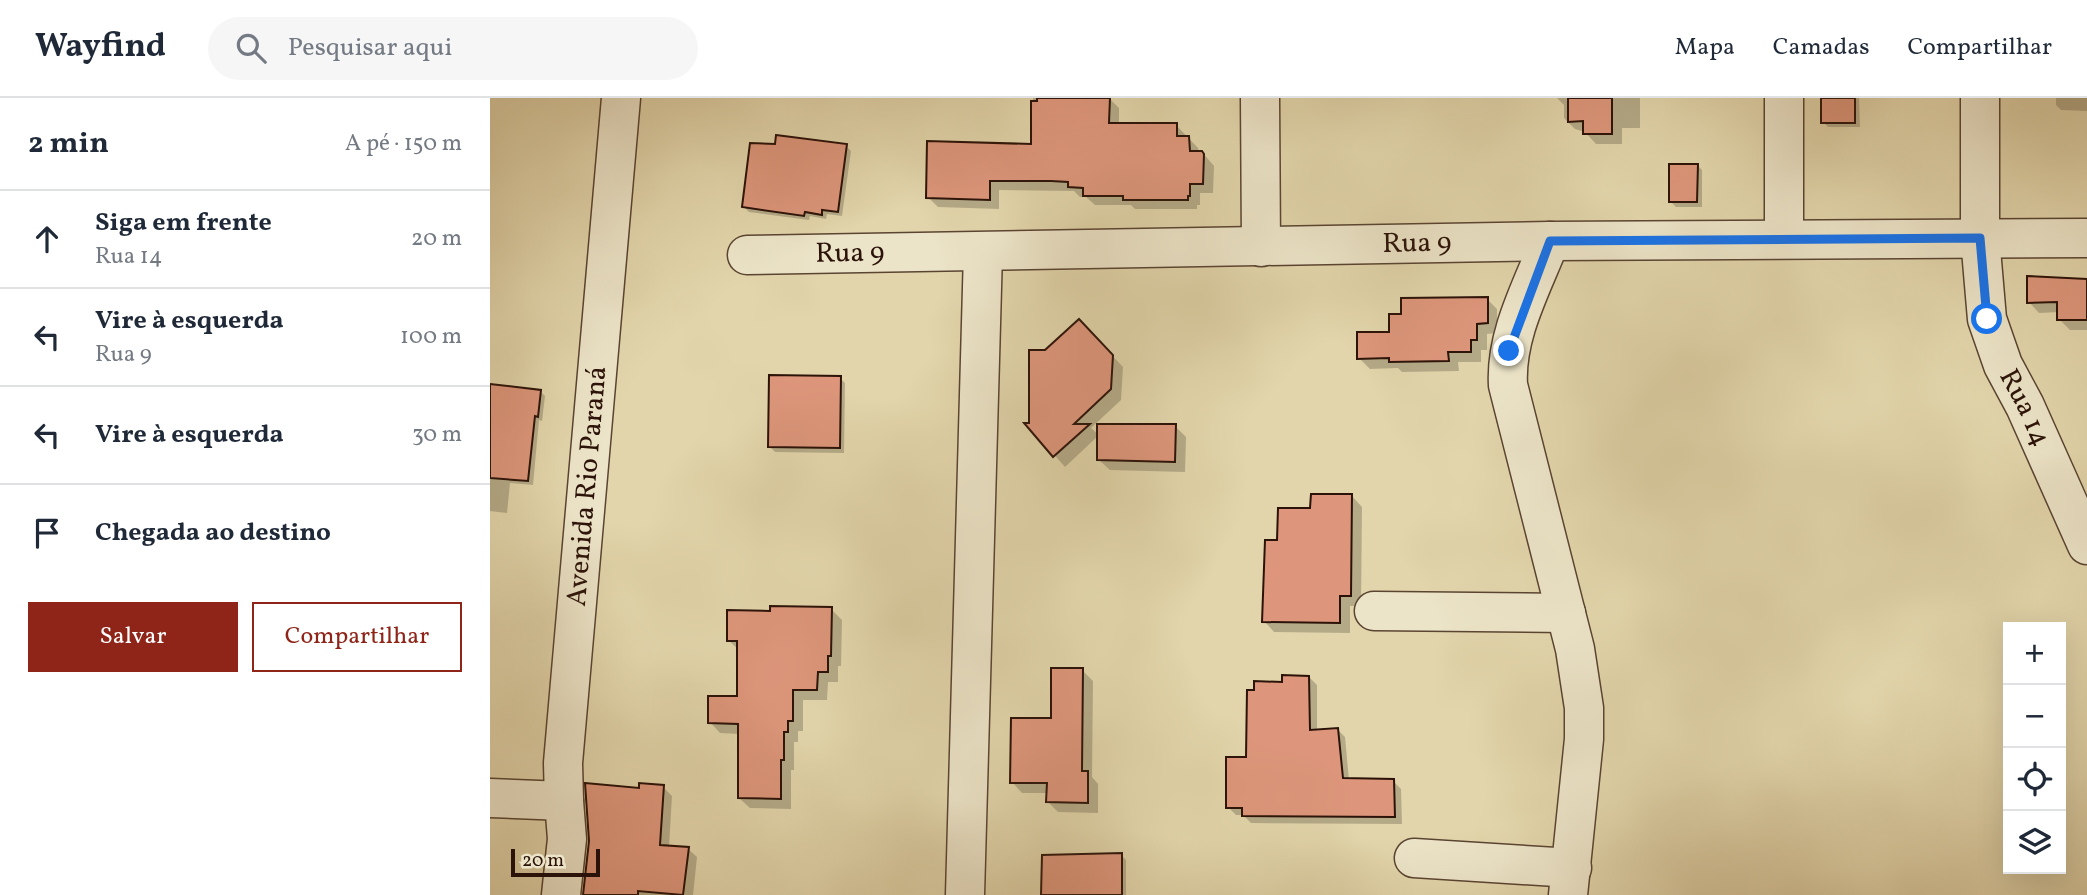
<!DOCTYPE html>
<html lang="pt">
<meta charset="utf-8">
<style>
body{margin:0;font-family:Vollkorn,serif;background:#f6f6f7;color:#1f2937}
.controls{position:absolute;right:21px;bottom:21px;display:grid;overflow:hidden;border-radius:0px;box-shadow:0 7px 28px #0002}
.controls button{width:63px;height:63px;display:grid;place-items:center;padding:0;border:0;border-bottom:2px solid #e0e1e3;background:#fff;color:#1f2937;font:35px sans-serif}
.scale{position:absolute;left:21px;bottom:18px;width:89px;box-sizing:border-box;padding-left:7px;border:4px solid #2c1309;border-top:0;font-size:19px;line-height:24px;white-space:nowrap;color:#2c1309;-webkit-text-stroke:5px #ece4c8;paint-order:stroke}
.stop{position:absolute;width:21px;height:21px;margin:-16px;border:5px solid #1a73e8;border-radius:50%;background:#fff}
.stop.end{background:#1a73e8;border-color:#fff;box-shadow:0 2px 7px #0008}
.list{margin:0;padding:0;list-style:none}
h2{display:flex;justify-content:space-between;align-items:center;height:91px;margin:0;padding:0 28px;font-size:30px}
h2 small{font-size:23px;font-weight:400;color:#747a83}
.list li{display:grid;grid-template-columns:46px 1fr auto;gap:21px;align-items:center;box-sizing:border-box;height:98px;padding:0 28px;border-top:2px solid #e0e1e3}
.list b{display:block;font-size:26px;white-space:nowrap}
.list p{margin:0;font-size:23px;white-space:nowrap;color:#747a83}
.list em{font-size:23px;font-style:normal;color:#747a83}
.actions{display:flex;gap:14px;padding:21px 28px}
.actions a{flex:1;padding:16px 0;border:2px solid #8f2418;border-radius:0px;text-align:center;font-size:24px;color:#8f2418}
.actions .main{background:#8f2418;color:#fff}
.icon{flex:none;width:38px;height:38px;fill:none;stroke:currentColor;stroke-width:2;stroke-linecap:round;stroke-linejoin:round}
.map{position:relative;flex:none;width:1597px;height:797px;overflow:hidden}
header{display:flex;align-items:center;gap:42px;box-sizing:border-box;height:98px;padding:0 35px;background:#fff;border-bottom:2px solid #e0e1e3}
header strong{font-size:33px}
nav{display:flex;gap:38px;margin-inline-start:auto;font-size:24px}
.search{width:490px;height:63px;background:#f6f6f7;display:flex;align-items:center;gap:18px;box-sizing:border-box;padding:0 24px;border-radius:38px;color:#747a83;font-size:26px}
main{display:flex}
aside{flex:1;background:#fff}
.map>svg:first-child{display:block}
.shadow{fill:#0003}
.building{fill:#dd967b;stroke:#2c1309;stroke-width:2}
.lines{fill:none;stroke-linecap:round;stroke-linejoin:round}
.minor-casing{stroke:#5a4432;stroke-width:41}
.minor{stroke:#ece4c8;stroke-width:38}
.route{stroke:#1a73e8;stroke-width:9}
.labels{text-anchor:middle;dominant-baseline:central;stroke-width:5;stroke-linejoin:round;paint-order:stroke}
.street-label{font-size:28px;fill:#2c1309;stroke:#ece4c8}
</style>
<header>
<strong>Wayfind</strong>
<div class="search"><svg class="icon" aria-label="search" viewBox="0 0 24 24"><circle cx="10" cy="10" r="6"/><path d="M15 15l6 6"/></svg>Pesquisar aqui</div>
<nav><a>Mapa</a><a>Camadas</a><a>Compartilhar</a></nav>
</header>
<main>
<aside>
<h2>2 min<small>A pé · 150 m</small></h2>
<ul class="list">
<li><svg class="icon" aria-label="ahead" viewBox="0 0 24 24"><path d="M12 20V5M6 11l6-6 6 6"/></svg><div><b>Siga em frente</b><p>Rua 14</p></div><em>20 m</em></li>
<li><svg class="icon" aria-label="left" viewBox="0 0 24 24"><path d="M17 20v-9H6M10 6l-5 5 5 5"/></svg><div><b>Vire à esquerda</b><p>Rua 9</p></div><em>100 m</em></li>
<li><svg class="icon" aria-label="left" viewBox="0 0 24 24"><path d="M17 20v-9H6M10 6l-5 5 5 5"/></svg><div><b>Vire à esquerda</b></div><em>30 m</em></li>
<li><svg class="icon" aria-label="arrive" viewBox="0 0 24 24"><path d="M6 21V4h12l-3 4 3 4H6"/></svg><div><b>Chegada ao destino</b></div></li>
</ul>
<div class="actions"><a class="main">Salvar</a><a>Compartilhar</a></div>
</aside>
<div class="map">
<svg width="1597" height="797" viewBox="0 0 1597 797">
<rect width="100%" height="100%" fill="#e2d5ab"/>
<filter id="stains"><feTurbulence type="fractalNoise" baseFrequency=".00286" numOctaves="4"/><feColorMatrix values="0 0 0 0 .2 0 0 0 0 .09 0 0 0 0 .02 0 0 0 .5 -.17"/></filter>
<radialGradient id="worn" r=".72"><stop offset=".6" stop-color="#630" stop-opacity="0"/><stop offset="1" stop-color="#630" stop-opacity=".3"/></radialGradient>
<!-- shadow -->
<g class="shadow">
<path d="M543,0h76l10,10v17h57l22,23 1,4h3l12,14 -1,27h-13v12h-3v4h-62l-4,-4h-36l-9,-8h-6l-6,-6 -75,-1v19l-61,-2 -10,-10 105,-52z"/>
<path d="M1067,0h83v30h-18v16h-26l-11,-12 -10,-3 -11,-11v-13z"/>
<path d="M1333,0h36l1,29h-32l-5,-5z"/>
<path d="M1566,0h31v13l-26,-1 -5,-5z"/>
<path d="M356,48l5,5 -9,65 -15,-2 -1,5 -16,-3 -1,4 -60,-8 -5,-5z"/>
<path d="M1207,67l5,5v37h-26l-5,-5z"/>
<path d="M1568,183h29v49h-17l-11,-11v-7l-20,1 -10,-11z"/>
<path d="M997,201l10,10v24l-10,1v16h-6v12h-23l1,9 -57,1 -4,-4 -28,1 -11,-11 32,-25 12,-17z"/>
<path d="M600,234l33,35 -2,33 -30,28 8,7 76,-9 11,11 -1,35 -75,-2 -11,-10v-25l-34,32 -37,-42h2l15,-73z"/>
<path d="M350,280l5,5 -1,70 -69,-1 -5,-5z"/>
<path d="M0,288l50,5 5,5 -3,25 -3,-1 -6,65 -23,-2 -3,30 -17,-2z"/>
<path d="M862,398l10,11 -1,99h-11v27l-76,-1 -10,-11 15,-79 33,-32z"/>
<path d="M341,511l11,11 -1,46h-3v16h-10l-1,18h-24v31h-5v11h-4v28h-3v39l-41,-1 -11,-10 1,-64 -20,-1 -10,-11 28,-24 1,-48 -11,-10 44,-27z"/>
<path d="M592,572l11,11 -1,96 6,7v29l-40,-1 -10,-10v-9h-26l-10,-11z"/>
<path d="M819,579l8,8v46l20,-2 8,8 4,43 44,1 8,8 1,35 -151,-1 -8,-8h-7l-8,-8 19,-49 37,-75z"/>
<path d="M173,689l9,9 -3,51 19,2 9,8 -4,38h-108l55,-106z"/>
<path d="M631,757l5,5v35h-83z"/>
</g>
<!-- building -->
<g class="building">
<path d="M547,0h73l-1,25h68v13h12l1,15h12l2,3 -1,30h-13v12h-2v4h-65v-4h-40v-8l-15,-1v-5l-17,-1h-61v19l-64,-2 1,-57 104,3v-43h6z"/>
<path d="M1078,0h44v36h-29v-13l-15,1z"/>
<rect x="1331" y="0" width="34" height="25"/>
<path d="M286,37l71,9 -9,68 -16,-2v5l-17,-3 -1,4 -62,-9 8,-64 25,1z"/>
<path d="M1179,66h29l-1,38h-28z"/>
<path d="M1537,178l60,3v41h-30v-18l-30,1z"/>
<path d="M998,199v26l-11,1v16h-6v12h-23l1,9 -60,1v-4l-32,1v-27h32v-18h12v-16z"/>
<path d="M589,221l34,36 -2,34 -37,35h16l-37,33 -29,-34h5v-73h16z"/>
<path d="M279,277l72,1 -1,72 -72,-1z"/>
<path d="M0,286l51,6 -3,27 -3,-1 -7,65 -38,-3z"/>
<path d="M607,326h79l-1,38 -78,-2z"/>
<path d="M821,396h41l-1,102h-11v27l-78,-1 3,-82h12l1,-32h32z"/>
<path d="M280,508l62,1 -1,49h-3v16h-10l-1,18h-24v31h-5v11h-4v28h-3v39l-43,-1v-74l-30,-1v-27h29v-55h-10v-31l43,1z"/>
<path d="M561,570h32l-1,103h6v32l-42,-1 1,-19h-37l1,-65h40z"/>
<path d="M792,577l27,1 1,54 28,-2 5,50 51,1 1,38 -153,-1v-8h-16v-51h20l1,-67h7v-9l28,1z"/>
<path d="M95,685l54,5v-5l25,2 -4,60 29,2 -6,48 -45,-4v4h-55l6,-54z"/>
<path d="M632,755v42h-81l1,-40z"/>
</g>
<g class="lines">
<!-- minor casing -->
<g class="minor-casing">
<g id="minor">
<path d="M770,0l1,149"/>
<path id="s1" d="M1490,0v140l7,81 16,46 22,41 62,139"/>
<path d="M1294,141v-141"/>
<path d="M1060,143c-18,46 -45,94 -42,144l67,264 9,59v31l-16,156"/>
<path id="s2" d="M257,157l803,-14 537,-3"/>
<path d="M884,513l192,2"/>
<path id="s3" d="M0,700l74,3 -1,-38 58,-665"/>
<path d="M924,760l158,10"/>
<path d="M71,797l6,-56 -3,-38"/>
<path d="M475,797l18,-643"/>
</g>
</g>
<!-- minor -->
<use href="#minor" class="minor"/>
</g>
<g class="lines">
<!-- route -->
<path class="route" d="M1019,253l41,-110 430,-3 7,81"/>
</g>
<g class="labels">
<!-- street labels -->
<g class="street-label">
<text stroke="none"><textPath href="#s2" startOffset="670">Rua 9</textPath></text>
<text stroke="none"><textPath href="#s2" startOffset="103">Rua 9</textPath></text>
<text stroke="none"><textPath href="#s1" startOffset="318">Rua 14</textPath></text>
<text stroke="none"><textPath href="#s3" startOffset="390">Avenida Rio Paraná</textPath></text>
</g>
</g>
<rect width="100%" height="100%" filter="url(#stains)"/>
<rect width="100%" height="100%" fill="url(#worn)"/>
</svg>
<div class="controls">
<button>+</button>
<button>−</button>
<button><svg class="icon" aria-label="locate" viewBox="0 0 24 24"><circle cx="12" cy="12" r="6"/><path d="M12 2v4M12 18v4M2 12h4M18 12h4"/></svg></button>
<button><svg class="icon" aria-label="layers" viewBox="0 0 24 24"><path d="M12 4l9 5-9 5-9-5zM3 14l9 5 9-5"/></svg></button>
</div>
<div class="scale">20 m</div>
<div class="stop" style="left:1497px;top:221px"></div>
<div class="stop end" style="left:1019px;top:253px"></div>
</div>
</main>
